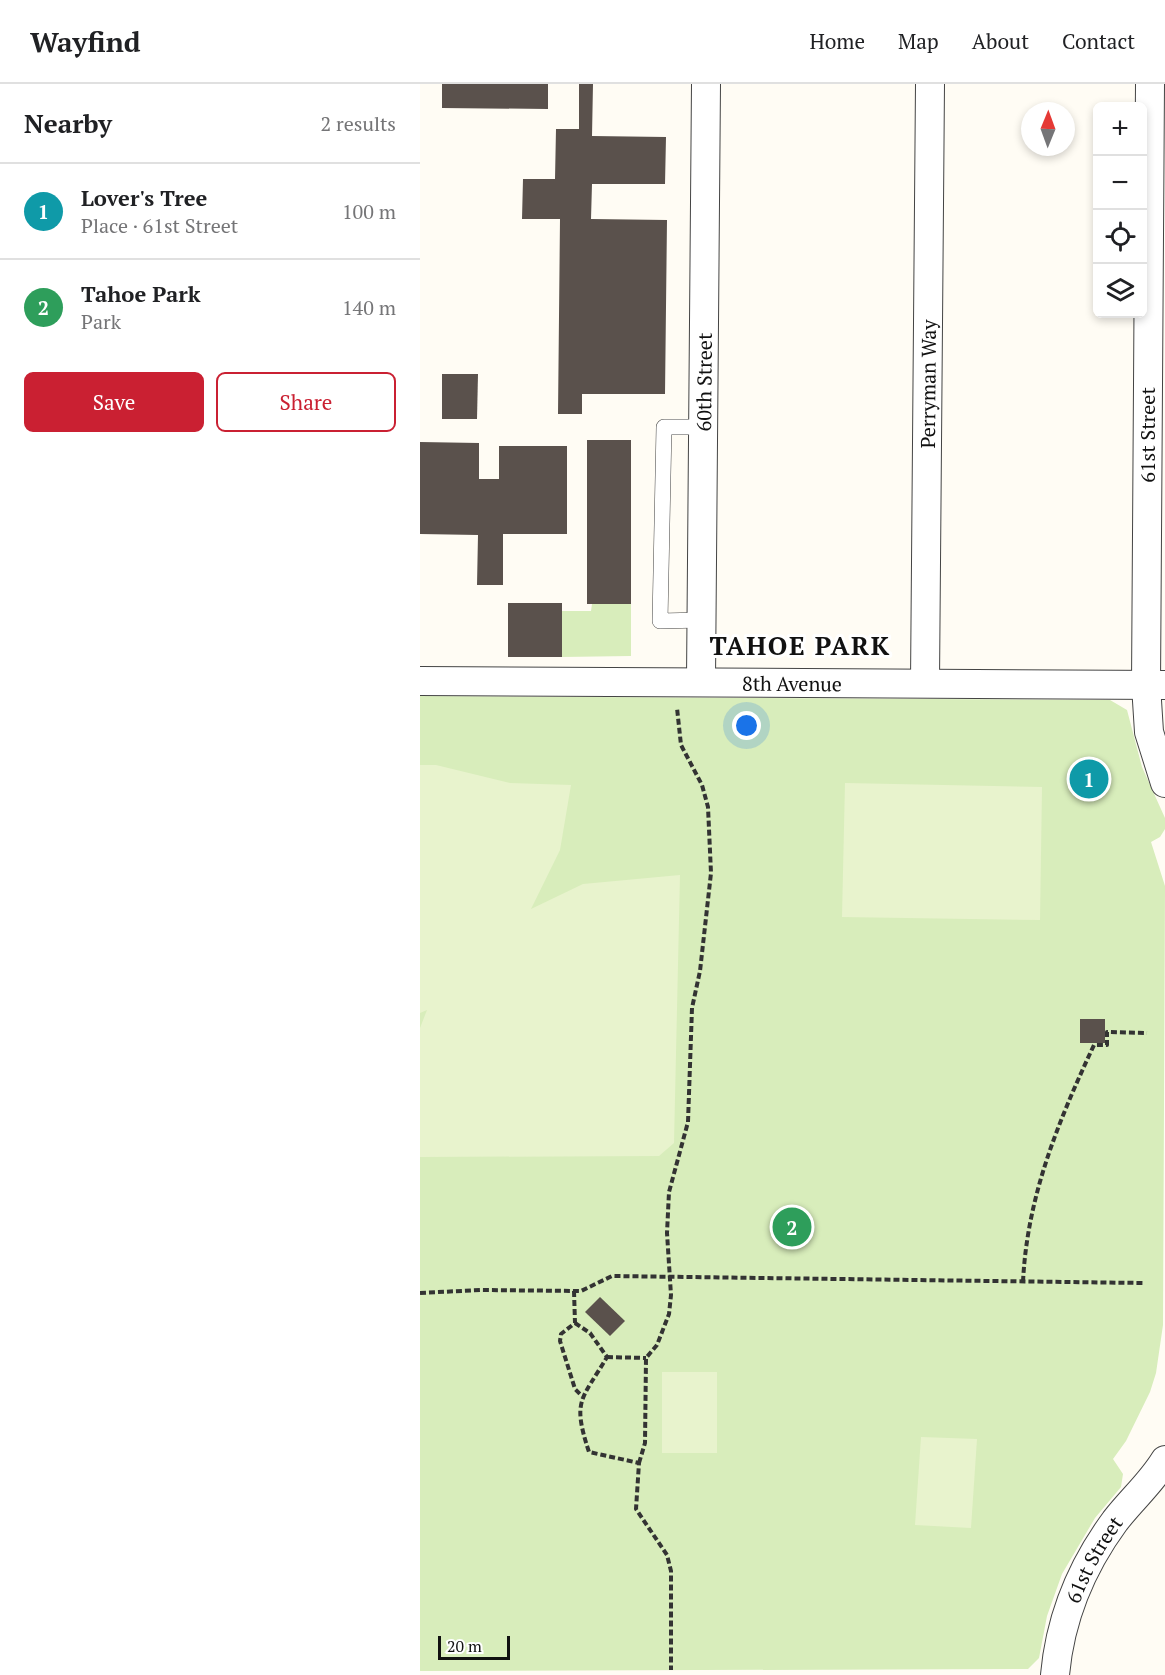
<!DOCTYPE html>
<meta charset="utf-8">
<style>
body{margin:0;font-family:"PT Serif",serif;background:#f6f6f6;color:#202124}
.controls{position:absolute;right:18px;top:18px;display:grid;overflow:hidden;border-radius:9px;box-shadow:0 3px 9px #0003}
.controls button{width:54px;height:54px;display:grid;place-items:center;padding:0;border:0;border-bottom:2px solid #e0e0e0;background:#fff;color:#202124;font:30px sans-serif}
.compass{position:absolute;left:601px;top:18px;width:54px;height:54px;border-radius:50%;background:#fff;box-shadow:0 3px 9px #0003;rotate:1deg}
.scale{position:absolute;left:18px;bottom:15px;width:72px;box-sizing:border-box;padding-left:6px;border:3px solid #111;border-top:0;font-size:16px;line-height:21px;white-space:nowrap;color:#111;-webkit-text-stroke:4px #fff;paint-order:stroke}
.you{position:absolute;left:327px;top:642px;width:21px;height:21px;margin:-15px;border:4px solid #fff;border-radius:50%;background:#1a73e8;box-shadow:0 0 0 9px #1a73e833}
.badge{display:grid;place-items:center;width:39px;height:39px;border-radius:50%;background:#ca2032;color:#fff;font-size:20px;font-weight:700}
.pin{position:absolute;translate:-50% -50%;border:3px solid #fff;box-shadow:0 2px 6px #0006}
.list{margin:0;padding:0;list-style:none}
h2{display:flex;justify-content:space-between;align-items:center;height:78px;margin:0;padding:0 24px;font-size:26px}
h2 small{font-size:20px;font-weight:400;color:#757577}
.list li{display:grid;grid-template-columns:39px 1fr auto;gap:18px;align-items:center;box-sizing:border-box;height:96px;padding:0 24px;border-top:2px solid #e0e0e0}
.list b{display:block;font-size:22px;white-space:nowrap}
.list p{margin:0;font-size:20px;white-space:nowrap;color:#757577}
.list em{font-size:20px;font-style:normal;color:#757577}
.actions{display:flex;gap:12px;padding:18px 24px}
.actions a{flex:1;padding:14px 0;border:2px solid #ca2032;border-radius:9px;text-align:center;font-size:21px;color:#ca2032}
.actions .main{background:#ca2032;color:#fff}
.icon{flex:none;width:33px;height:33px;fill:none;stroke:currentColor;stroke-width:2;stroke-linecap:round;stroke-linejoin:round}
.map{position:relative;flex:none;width:745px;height:1591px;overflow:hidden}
header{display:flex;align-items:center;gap:36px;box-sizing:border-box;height:84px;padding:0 30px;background:#fff;border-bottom:2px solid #e0e0e0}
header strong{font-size:28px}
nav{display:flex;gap:33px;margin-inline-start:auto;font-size:21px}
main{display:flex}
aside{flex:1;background:#fff}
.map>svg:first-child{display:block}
.green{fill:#d8edbb}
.pitch{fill:#e8f3cd}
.building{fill:#5a514c}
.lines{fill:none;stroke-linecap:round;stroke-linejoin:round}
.lane-casing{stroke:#444;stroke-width:16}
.street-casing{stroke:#444;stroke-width:30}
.path{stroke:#333;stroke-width:4;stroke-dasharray:6 3;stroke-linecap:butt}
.lane{stroke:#fff;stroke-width:15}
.street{stroke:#fff;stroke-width:28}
.labels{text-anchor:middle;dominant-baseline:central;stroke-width:6;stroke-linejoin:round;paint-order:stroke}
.street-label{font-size:20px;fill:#111;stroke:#fff}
.district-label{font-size:26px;font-weight:bold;letter-spacing:1.5px;fill:#111;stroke:#fff}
</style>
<header>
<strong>Wayfind</strong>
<nav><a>Home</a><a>Map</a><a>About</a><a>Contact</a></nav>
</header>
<main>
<aside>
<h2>Nearby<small>2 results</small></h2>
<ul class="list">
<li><span class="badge" style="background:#0f9aa8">1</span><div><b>Lover's Tree</b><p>Place · 61st Street</p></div><em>100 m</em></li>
<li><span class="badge" style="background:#2e9e5b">2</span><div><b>Tahoe Park</b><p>Park</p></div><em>140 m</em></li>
</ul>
<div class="actions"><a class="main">Save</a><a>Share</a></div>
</aside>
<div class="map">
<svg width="745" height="1591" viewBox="0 0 745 1591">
<rect width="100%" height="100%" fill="#fffcf4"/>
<!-- green -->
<g class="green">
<path d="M172,520h39v52l-69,1v-46h29z"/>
<path d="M0,612l690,4 17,10 15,57 23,51v11l-5,8 -9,5 14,44 -2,439 -7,48 -6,19 -24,49 -13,18 10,15 -2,13 -26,31 -33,56 -15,42 -8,42 -11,11 -608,2z"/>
</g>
<!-- pitch -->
<g class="pitch">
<path d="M0,681h16l74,18 61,2 -11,65 -29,59 52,-25 97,-9 -6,268 -15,13 -239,1v-129l7,-18 -7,3z"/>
<path d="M425,699l197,4 -2,133 -198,-3z"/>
<rect x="242" y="1288" width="55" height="81"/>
<path d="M501,1353l56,2 -6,89 -56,-3z"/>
</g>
<!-- building -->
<g class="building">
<path d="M22,0h106v25l-106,-1z"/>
<path d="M159,0h14l-1,52 74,1 -1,47h-73l-1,35 76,1 -2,174h-83v20h-24l2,-195h-38l1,-40h32l1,-50h23z"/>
<path d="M22,290h36l-1,45h-35z"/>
<rect x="167" y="356" width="44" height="164"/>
<path d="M0,358l59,1v36h20v-33h68v88h-64v51h-26l1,-50 -58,-1z"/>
<rect x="88" y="519" width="54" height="54"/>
<rect x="660" y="935" width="25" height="24"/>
<path d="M180,1213l25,24 -15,15 -25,-24z"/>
</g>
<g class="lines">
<!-- lane casing -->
<g class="lane-casing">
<path id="lane" d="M282,536l-42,1 4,-194h39"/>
</g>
<!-- street casing -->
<g class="street-casing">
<g id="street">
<path d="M730,0l-4,601 3,47 16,51"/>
<path id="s1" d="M281,596l5,-596"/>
<path id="s2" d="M0,597l745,4"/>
<path id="s3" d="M505,598l5,-598"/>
<path id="s4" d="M635,1591c5,-56 27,-109 60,-154 17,-22 36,-38 50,-61"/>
</g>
</g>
<!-- path -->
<g class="path">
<path d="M603,1198c4,-85 35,-160 71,-237h13v-13l40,1"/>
<path d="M154,1207l1,32 -14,11 -1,7 15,48 7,7"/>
<path d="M0,1209l60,-3 101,1 31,-15 531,7"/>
<path d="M155,1239l15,10 17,24c-26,44 -35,43 -18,95l50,11 -3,46 31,46 4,16v99"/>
<path d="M187,1273l39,1"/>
<path d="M219,1379l6,-20 1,-85 11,-13 12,-31 2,-19 -4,-62 2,-41 19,-70 4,-114 8,-37 11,-98 -3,-66 -6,-22 -21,-40 -4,-37"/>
</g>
<!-- lane -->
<use href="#lane" class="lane"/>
<!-- street -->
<use href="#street" class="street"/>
</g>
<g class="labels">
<!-- street labels -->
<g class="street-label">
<text stroke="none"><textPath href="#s1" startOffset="298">60th Street</textPath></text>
<text stroke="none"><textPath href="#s3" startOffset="298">Perryman Way</textPath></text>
<text transform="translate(727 351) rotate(-90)">61st Street</text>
<text stroke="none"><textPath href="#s2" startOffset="372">8th Avenue</textPath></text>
<text stroke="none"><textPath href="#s4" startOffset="123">61st Street</textPath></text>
</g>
<!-- district labels -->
<g class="district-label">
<text x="380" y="561">TAHOE PARK</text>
</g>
</g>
</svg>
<div class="controls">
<button>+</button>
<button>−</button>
<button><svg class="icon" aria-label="locate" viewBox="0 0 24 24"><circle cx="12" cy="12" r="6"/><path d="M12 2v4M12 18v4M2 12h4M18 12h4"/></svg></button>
<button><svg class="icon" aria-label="layers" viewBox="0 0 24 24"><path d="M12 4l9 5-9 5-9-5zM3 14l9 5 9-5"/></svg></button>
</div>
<svg class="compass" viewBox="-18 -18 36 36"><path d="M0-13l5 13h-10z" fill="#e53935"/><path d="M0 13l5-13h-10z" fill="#757577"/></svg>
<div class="scale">20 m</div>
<div class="you"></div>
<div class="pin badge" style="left:669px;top:695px;background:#0f9aa8">1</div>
<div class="pin badge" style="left:372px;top:1143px;background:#2e9e5b">2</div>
</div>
</main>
